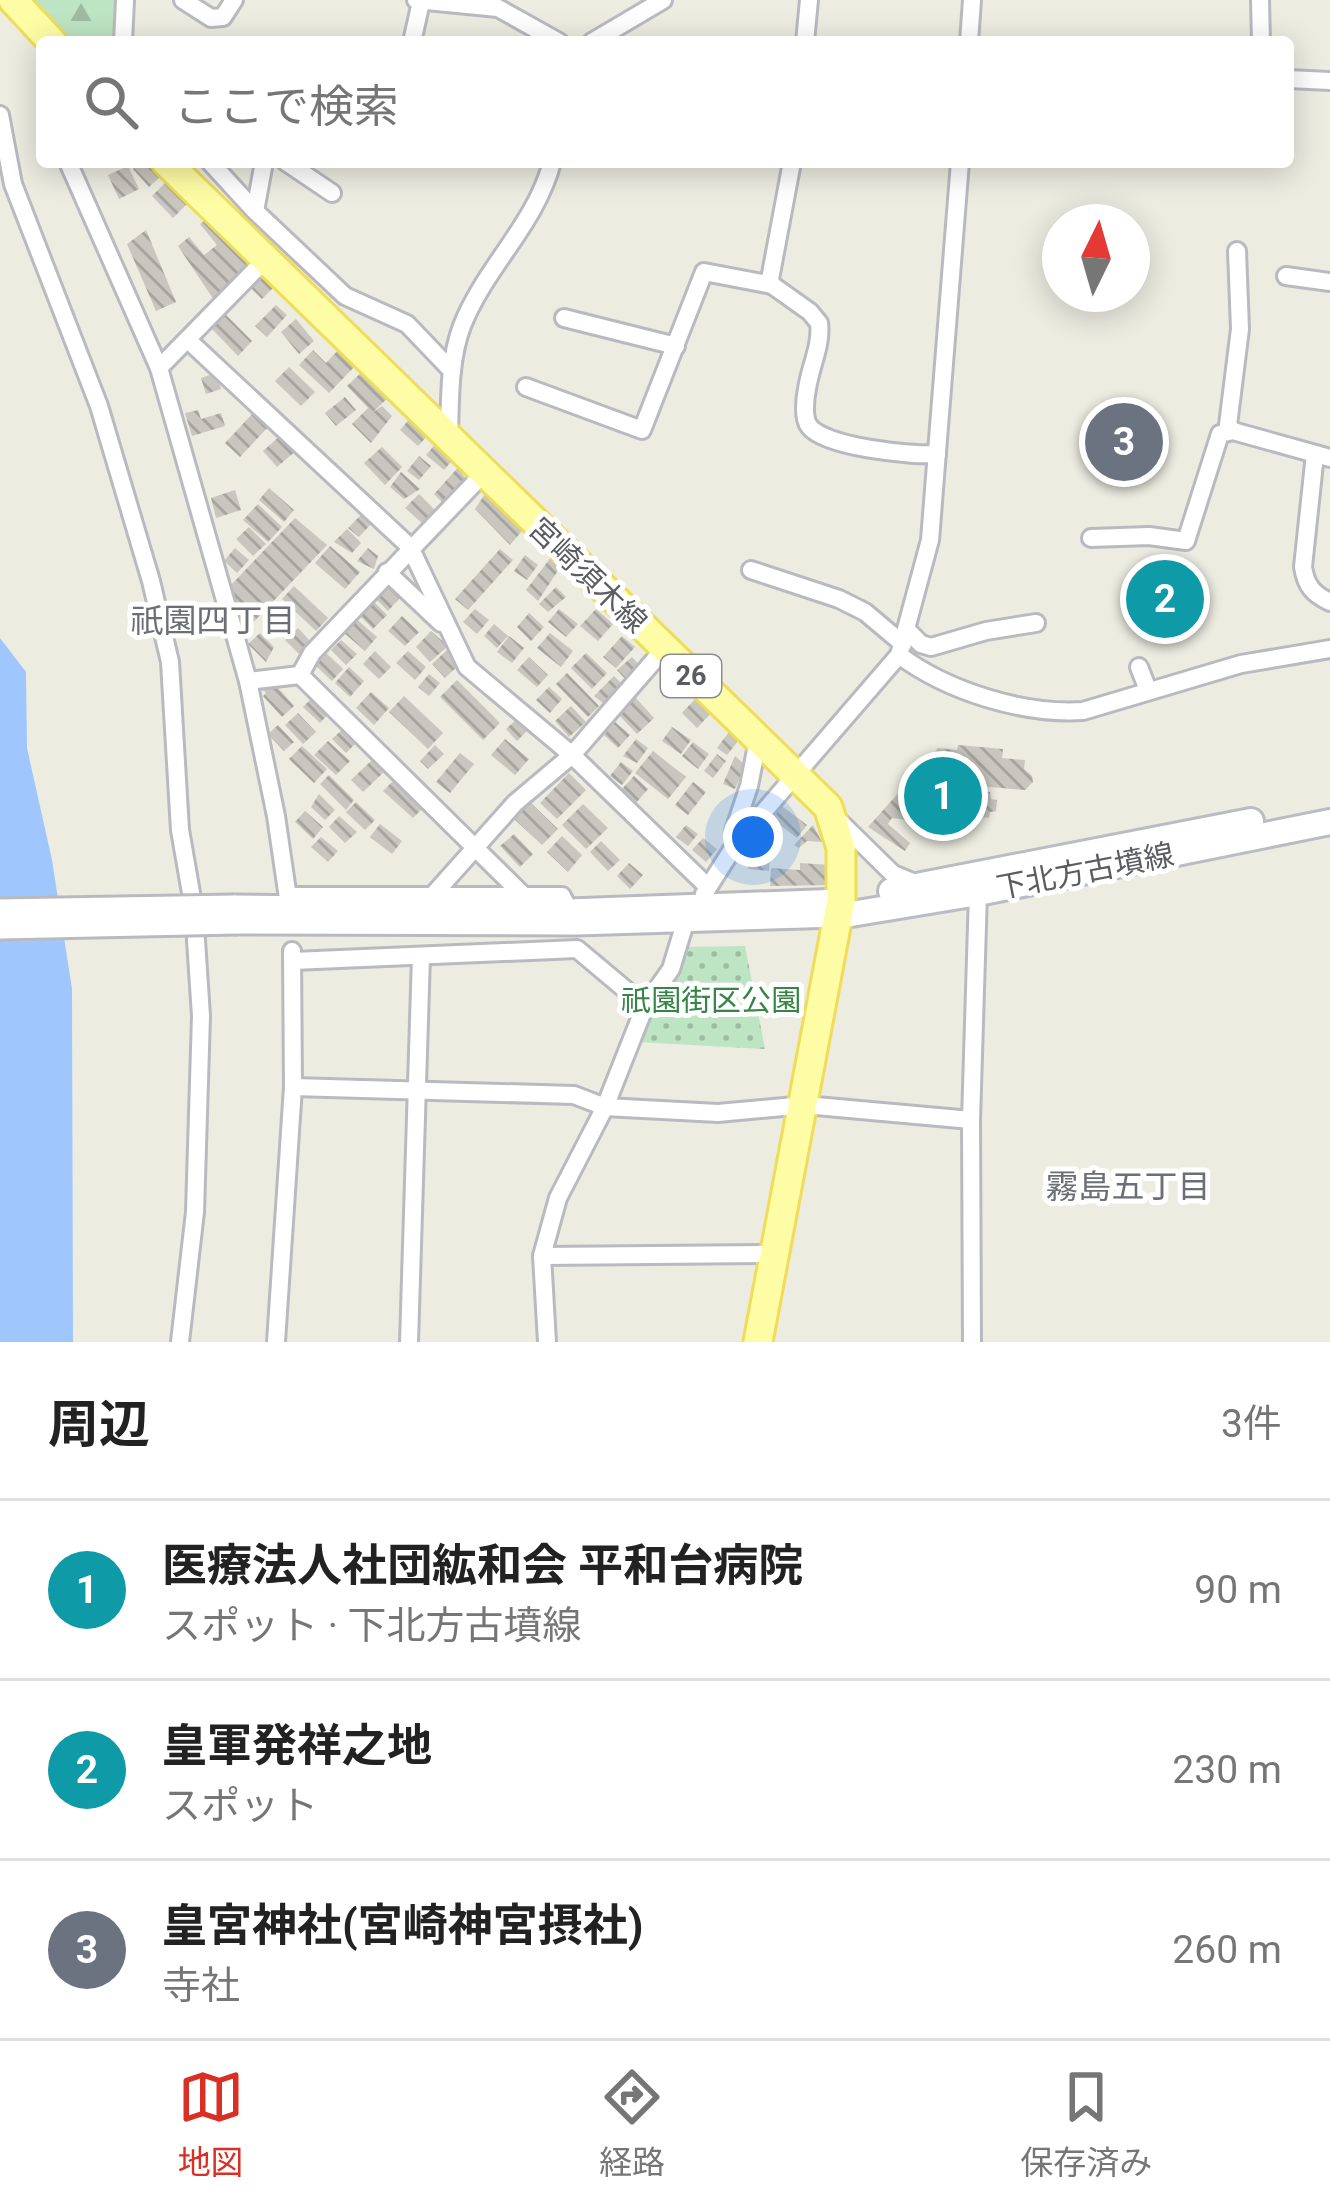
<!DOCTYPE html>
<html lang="ja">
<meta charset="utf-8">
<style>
body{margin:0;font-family:Roboto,"Noto Sans JP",sans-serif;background:#f2f2f2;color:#222}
.compass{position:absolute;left:1042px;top:204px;width:108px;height:108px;border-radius:50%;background:#fff;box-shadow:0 6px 30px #0003;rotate:5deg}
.you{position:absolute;left:753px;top:837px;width:42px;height:42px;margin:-30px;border:9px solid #fff;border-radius:50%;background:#1a73e8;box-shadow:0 0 0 18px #1a73e833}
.badge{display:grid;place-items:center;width:78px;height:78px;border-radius:50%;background:#d93025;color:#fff;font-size:39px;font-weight:700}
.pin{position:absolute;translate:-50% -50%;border:6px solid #fff;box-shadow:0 3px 12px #0006}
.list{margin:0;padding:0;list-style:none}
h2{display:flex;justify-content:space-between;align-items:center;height:156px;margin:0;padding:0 48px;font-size:51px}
h2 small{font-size:39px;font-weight:400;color:#767676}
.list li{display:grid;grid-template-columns:78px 1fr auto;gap:36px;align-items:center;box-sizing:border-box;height:180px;padding:0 48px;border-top:3px solid #e0e0e0}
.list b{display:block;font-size:45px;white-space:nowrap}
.list p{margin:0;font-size:39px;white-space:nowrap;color:#767676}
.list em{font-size:39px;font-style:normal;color:#767676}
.icon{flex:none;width:66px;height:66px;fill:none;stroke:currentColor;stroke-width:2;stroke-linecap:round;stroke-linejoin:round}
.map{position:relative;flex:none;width:1330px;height:1342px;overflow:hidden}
.search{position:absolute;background:#fff;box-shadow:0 6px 30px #0003;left:36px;right:36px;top:36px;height:132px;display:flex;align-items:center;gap:30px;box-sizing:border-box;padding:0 42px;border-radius:12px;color:#767676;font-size:45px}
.sheet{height:696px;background:#fff}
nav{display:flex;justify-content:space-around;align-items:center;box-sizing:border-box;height:168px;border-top:3px solid #e0e0e0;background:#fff;font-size:33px;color:#767676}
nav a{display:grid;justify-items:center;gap:6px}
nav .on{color:#d93025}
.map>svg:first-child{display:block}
.forest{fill:url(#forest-firs)}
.park{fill:url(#park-dots)}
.water{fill:#a0c6fe}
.building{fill:url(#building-back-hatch)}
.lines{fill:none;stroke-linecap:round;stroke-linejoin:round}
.minor-casing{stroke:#b9bac0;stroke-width:22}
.tertiary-casing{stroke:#b9bac0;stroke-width:27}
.secondary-casing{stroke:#babcc3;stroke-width:30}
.primary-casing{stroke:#efdc58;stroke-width:33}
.minor{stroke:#fff;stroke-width:16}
.tertiary{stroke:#fff;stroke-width:21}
.secondary{stroke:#fff;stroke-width:24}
.primary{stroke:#fefda5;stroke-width:27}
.tertiary-bridge-casing{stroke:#b9bac0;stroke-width:27;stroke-linecap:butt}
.tertiary-bridge{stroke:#fff;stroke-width:21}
.labels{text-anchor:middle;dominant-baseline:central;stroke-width:10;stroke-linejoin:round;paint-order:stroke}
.shield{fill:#fff;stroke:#8c8d91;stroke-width:3}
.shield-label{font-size:27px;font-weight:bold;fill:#5a5c62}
.street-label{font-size:30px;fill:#5a5c62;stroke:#fff}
.park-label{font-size:30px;fill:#368546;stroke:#fff}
.neighbourhood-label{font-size:33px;fill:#6b6e74;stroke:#fff}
</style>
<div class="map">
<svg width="1330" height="1342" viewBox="0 0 1330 1342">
<defs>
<pattern id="forest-firs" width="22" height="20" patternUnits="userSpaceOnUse" patternTransform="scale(3)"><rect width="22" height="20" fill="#bde4c3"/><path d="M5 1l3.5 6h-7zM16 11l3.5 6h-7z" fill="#9dbca2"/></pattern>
<pattern id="park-dots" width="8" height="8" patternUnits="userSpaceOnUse" patternTransform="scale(3)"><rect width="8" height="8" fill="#bde4c3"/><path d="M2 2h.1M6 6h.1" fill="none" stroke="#9dbca2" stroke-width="1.8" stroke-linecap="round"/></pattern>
<pattern id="building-back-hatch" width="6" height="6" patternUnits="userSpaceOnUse" patternTransform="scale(3)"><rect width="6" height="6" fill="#c8c6be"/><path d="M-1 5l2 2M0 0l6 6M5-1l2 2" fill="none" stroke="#a5a49e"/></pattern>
</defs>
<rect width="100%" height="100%" fill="#edece1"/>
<!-- forest -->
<path class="forest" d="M23,0h96l-1,42h-53z"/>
<!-- park -->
<path class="park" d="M745,946l20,103 -127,-7 12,-33 36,-62z"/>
<!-- water -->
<path class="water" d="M0,638l26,34 1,76 25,112 20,129 1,353h-73z"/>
<!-- building -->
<g class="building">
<path d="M140,162h11l11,13 -13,12 -16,-18z"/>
<path d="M128,166l11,23 -20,10 -11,-24z"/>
<path d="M168,180l21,22 -16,16 -21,-22z"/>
<path d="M210,216l47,50 -41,37 -38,-57 11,-9 15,18 13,-10 -17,-21z"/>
<path d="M146,230l30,72 -20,9 -29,-67z"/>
<path d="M263,270l14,14 -15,15 -14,-14z"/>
<path d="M276,305l11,10 -20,22 -12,-11z"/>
<path d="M225,314l27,27 -14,15 -26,-27z"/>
<path d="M296,319l18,22 -15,13 -18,-22z"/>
<path d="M341,347l17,16 -29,30 -30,-28 14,-15 13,13z"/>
<path d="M289,367l26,25 -14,14 -26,-25z"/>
<path d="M365,369l25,27 -18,17 10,-7 10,10 -21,27 -19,-19 16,-16 -21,-22z"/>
<path d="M216,373l5,16 -15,5 -5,-16z"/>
<path d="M345,397l11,13 -20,16 -11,-13z"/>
<path d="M198,410l3,9 20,-6 4,13 -33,10 -7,-23z"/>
<path d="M254,412l15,14 -29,31 -15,-14z"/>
<path d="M412,416l18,17 -12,13 -18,-16z"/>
<path d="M282,434l15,16 -20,17 -14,-16z"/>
<path d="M438,441l18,15 -12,14 -18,-15z"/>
<path d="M382,447l20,20 -17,18 -21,-22z"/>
<path d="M419,456l12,10 -12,14 -12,-9z"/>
<path d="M463,462l4,5 -5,7 8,9 -23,24 -13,-13z"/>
<path d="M401,472l19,17 -16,10 -14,-12z"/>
<path d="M269,488l25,22 -10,12 -25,-22z"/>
<path d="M235,490l6,20 -25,8 -5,-20z"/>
<path d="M419,494l16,16 -13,13 -17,-15z"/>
<path d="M485,494l37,37 -12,14 -35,-36z"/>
<path d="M258,504l24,23 -14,15 -25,-22z"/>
<path d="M362,514l10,9 -13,14 -11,-9z"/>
<path d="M295,518l32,27 -85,89 -13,-47z"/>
<path d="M249,527l17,17 -13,12 -17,-17z"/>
<path d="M347,529l14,14 -9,10 -18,-11z"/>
<path d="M330,546l30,26 -15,17 -30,-26z"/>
<path d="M235,548l14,12 -12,13 -13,-12z"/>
<path d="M368,548l10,8 -4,13 -17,-8z"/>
<path d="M500,549l13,11 -45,50 -13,-11z"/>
<path d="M525,555l13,10 -11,15 -13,-9z"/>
<path d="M552,556l9,10 -23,35 -12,-11z"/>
<path d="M387,583l14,14 -13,14 -14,-14z"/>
<path d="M294,586l34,32 -12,13 -34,-32z"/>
<path d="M556,587l10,10 -18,15 -9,-8z"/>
<path d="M371,599l16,16 -14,14 -16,-16z"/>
<path d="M475,609l14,11 -12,14 -14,-12z"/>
<path d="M559,609l19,15 -12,13 -18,-15z"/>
<path d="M596,609l17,15 -15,17 -18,-15z"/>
<path d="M529,613l15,14 -13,14 -14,-14z"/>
<path d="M402,616l17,16 -14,14 -17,-15z"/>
<path d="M355,618l22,19 -12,14 -22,-19z"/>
<path d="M494,624l14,12 -11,12 -13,-12z"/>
<path d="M298,628l13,14 -12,12 -14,-14z"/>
<path d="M431,631l17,15 -18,16 -14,-15z"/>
<path d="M260,633l14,14 -8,15 -18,-18z"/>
<path d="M550,633l23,18 -12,16 -24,-19z"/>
<path d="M509,636l15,12 -12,15 -15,-11z"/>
<path d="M622,636l13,11 -19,21 -13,-11z"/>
<path d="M341,640l16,14 -11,11 -15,-15z"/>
<path d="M447,650l13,14 -15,14 -13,-14z"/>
<path d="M375,651l16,16 -12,12 -16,-15z"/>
<path d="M408,651l18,16 -11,13 -19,-17z"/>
<path d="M326,653l17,16 -11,12 -17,-16z"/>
<path d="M586,653l21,20 -15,16 -21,-21z"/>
<path d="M529,657l19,18 -11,12 -20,-17z"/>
<path d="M632,657l10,11 -15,13 -10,-11z"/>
<path d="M349,667l15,14 -14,16 -15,-14z"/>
<path d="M567,673l32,33 -11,11 -32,-33z"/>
<path d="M429,674l11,9 -11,13 -11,-9z"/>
<path d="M614,676l9,9 -19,19 -10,-8z"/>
<path d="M271,680l23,26 -12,11 -19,-21 3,-3 -4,-5z"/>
<path d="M457,680l43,43 -17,17 -43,-43z"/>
<path d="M549,687l13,12 -12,14 -14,-13z"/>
<path d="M371,692l18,16 -15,17 -18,-17z"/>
<path d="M315,695l16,16 -11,12 -17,-16z"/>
<path d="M404,696l39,37 -15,16 -39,-37z"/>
<path d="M698,696l15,15 -16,17 -15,-15z"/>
<path d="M635,697l19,21 -17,16 -19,-20z"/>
<path d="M571,706l15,16 -17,15 -14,-16z"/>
<path d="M298,713l18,19 -13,12 -18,-19z"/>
<path d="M519,717l11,11 -13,13 -11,-12z"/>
<path d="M615,722l15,13 -12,13 -14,-13z"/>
<path d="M278,725l16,17 -10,9 -16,-17z"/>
<path d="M672,727l19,13 -10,14 -19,-13z"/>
<path d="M344,728l14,13 -12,12 -14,-14z"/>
<path d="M729,732l10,8 -12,15 -10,-7z"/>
<path d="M505,739l24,20 -14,16 -24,-20z"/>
<path d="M636,739l12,9 -11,15 -14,-7z"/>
<path d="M328,741l22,20 -14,14 -22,-20z"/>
<path d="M693,742l16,12 -11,15 -16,-13z"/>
<path d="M435,745l9,9 -16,15 -8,-8z"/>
<path d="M958,745l45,4 -1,9 23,2 -1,9 8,7 1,6 -8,8 -56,-5v5l21,2 1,7 6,1 -1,11 -6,1 -1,6 -15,-2v11l-25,-2 -1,12 -20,-3 1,-11 -37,-5 -4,6 22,19 -5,8 -37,-24 34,-38 30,2 1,-10 -9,-2 2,-16 12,-15 19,2z"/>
<path d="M302,746l25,23 -13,14 -25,-24z"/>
<path d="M653,751l33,26 -18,22 -33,-26z"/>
<path d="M460,753l14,11 -24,29 -14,-11z"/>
<path d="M717,754l9,7 -13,17 -9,-7z"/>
<path d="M735,756l10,9 -10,24 -12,-5z"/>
<path d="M372,760l12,12 -21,20 -12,-12z"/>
<path d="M621,762l12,9 -11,14 -12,-9z"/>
<path d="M569,773l17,17 -29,29 -17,-16z"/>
<path d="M329,775l25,25 -8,10 -26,-26z"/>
<path d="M398,776l29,28 -14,14 -30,-27z"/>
<path d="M634,776l14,13 -12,14 -15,-13z"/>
<path d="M693,782l13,10 -18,23 -13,-10z"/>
<path d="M319,794l16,16 -10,10 -14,-13z"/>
<path d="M356,802l19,18 -10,10 -19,-18z"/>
<path d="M530,802l28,27 -16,16 -28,-26z"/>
<path d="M583,804l25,24 -22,21 -24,-24z"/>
<path d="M782,806l25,19 -10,13 -25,-19z"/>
<path d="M305,811l18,16 -10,12 -18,-17z"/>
<path d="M339,816l18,16 -12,11 -16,-16z"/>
<path d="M380,824l22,17 -10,13 -22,-17z"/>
<path d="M686,825l12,9 -10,12 -12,-9z"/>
<path d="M813,825l9,17 -15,-1 -8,7 -5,-3z"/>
<path d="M514,834l19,20 -13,13 -20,-21z"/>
<path d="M754,835l17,4 -2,32 -21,-2 1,-23h5z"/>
<path d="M562,836l20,19 -14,17 -21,-20z"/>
<path d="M321,837l17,14 -10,11 -17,-15z"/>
<path d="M703,838l14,11 -11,13 -14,-12z"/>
<path d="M601,841l19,19 -12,11 -18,-19z"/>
<path d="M629,863l14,12 -13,14 -13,-13z"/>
<path d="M800,863l30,2 -2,20 -58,1 1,-18 29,2z"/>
</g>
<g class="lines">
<!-- minor casing -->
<g class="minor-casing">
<g id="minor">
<path d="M183,0l28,18 12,-1 11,-17"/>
<path d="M416,0l82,8 61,34"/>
<path d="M1260,0l1,42"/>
<path d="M123,42l2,-42"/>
<path d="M412,42l9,-40"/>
<path d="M592,42l71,-42"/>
<path d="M805,42l4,-42"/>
<path d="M969,42l3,-42"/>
<path d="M1288,79l42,2"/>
<path d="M0,115l13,69 86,222 52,175 19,81 10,168 14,80 7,106 -6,196 -15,130"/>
<path d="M68,162l91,206 89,313 28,135 13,89"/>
<path d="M210,162l45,49 90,85 62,28 45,47"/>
<path d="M286,162l46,31"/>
<path d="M792,162l-22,117 2,6 38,27 9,11c3,22 -9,44 -12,66 -2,9 -4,29 2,37 15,21 103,30 128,28"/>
<path d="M255,211l9,-49"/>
<path d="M1286,276l44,6"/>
<path d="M564,318l112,28"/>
<path d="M189,341l221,206 57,120 105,88 135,131"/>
<path d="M159,368l105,-107"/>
<path d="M526,387l116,43 62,-158 68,13"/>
<path d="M1233,431l-5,-6 12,-96 -3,-78"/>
<path d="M449,437c1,-36 0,-77 13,-111 23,-59 74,-102 90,-164"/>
<path d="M1315,454l-12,113c3,19 10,27 27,35"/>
<path d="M1091,538l58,-2 37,5 34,-107 13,-3 97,27"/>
<path d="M751,570l88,29 26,13 38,32"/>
<path d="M387,572l54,51"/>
<path d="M907,630l14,14 10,3 55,-16 50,-8"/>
<path d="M899,655c48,36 124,60 184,56l158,-47 89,-15"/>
<path d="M1139,667l9,23"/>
<path d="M300,675l225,222"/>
<path d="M300,675l12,-22 172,-180"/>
<path d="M248,681l52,-6"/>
<path d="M836,818l57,56 24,10"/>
<path d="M735,845l164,-190 31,-115 30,-378"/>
<path d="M704,894l31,-49 -1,-14 15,-45 9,-46"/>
<path d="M433,895l82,-92 57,-48 92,-106"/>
<path d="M288,896h274l7,14"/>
<path d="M293,961l284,-12 68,57"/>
<path d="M293,1087l281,8 31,12 113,6 87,-8 166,15"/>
<path d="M542,1256l233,-2"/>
<path d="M276,1342l17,-255 -1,-136"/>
<path d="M409,1342l12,-386"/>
<path d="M547,1342l-5,-86 16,-58 47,-91 40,-101 26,-37 14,-46 6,-7"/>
<path d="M972,1342l-1,-222 7,-227"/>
</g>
</g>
<!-- tertiary casing -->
<g class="tertiary-casing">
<g id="tertiary">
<path d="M234,906l335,4 272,-10"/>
<path d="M237,923l339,1 263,-8"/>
</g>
</g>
<!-- secondary casing -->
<g class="secondary-casing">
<g id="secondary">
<path d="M891,891l360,-70"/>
<path d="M839,916l139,-23 352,-71"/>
</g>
</g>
<!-- primary casing -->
<g class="primary-casing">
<g id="primary">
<path d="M13,0l39,42"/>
<path d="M166,162l662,645 13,41v52l-83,442"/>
</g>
</g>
<!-- minor -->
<use href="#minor" class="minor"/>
<!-- tertiary -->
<use href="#tertiary" class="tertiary"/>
<!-- secondary -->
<use href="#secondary" class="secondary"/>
<!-- primary -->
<use href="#primary" class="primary"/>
<!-- tertiary-bridge casing -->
<g class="tertiary-bridge-casing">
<g id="tertiary-bridge">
<path d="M0,910l234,-4"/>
<path d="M0,928l237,-5"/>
</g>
</g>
<!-- tertiary-bridge -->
<use href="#tertiary-bridge" class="tertiary-bridge"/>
</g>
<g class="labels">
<!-- shield labels -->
<rect class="shield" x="661" y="655" width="60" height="42" rx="9"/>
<g class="shield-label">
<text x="691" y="676">26</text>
</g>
<!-- street labels -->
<g class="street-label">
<text transform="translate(588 575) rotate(44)">宮崎須木線</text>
<text transform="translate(1085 871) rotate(-11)">下北方古墳線</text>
</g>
<!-- park labels -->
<g class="park-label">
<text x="711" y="1000">祇園街区公園</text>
</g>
<!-- neighbourhood labels -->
<g class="neighbourhood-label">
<text x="213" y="620">祇園四丁目</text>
<text x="1128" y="1186">霧島五丁目</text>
</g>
</g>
</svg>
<svg class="compass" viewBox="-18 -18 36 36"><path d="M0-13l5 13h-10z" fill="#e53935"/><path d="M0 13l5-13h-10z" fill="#767676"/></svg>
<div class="you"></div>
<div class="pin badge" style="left:943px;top:796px;background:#0f9aa8">1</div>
<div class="pin badge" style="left:1165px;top:599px;background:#0f9aa8">2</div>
<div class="pin badge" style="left:1124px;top:442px;background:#6b7280">3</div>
<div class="search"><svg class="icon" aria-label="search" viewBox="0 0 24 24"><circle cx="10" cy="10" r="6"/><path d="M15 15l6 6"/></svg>ここで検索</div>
</div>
<section class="sheet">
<h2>周辺<small>3件</small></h2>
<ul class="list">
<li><span class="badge" style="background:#0f9aa8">1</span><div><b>医療法人社団紘和会 平和台病院</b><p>スポット · 下北方古墳線</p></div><em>90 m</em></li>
<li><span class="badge" style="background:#0f9aa8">2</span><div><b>皇軍発祥之地</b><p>スポット</p></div><em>230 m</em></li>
<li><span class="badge" style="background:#6b7280">3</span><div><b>皇宮神社(宮崎神宮摂社)</b><p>寺社</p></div><em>260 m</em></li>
</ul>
</section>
<nav>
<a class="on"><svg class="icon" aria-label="map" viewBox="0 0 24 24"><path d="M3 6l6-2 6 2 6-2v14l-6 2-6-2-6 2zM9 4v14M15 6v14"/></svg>地図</a>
<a><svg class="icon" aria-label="directions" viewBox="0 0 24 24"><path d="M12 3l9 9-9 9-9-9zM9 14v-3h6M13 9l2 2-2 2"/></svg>経路</a>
<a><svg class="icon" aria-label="saved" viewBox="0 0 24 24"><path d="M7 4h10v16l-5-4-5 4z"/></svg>保存済み</a>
</nav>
